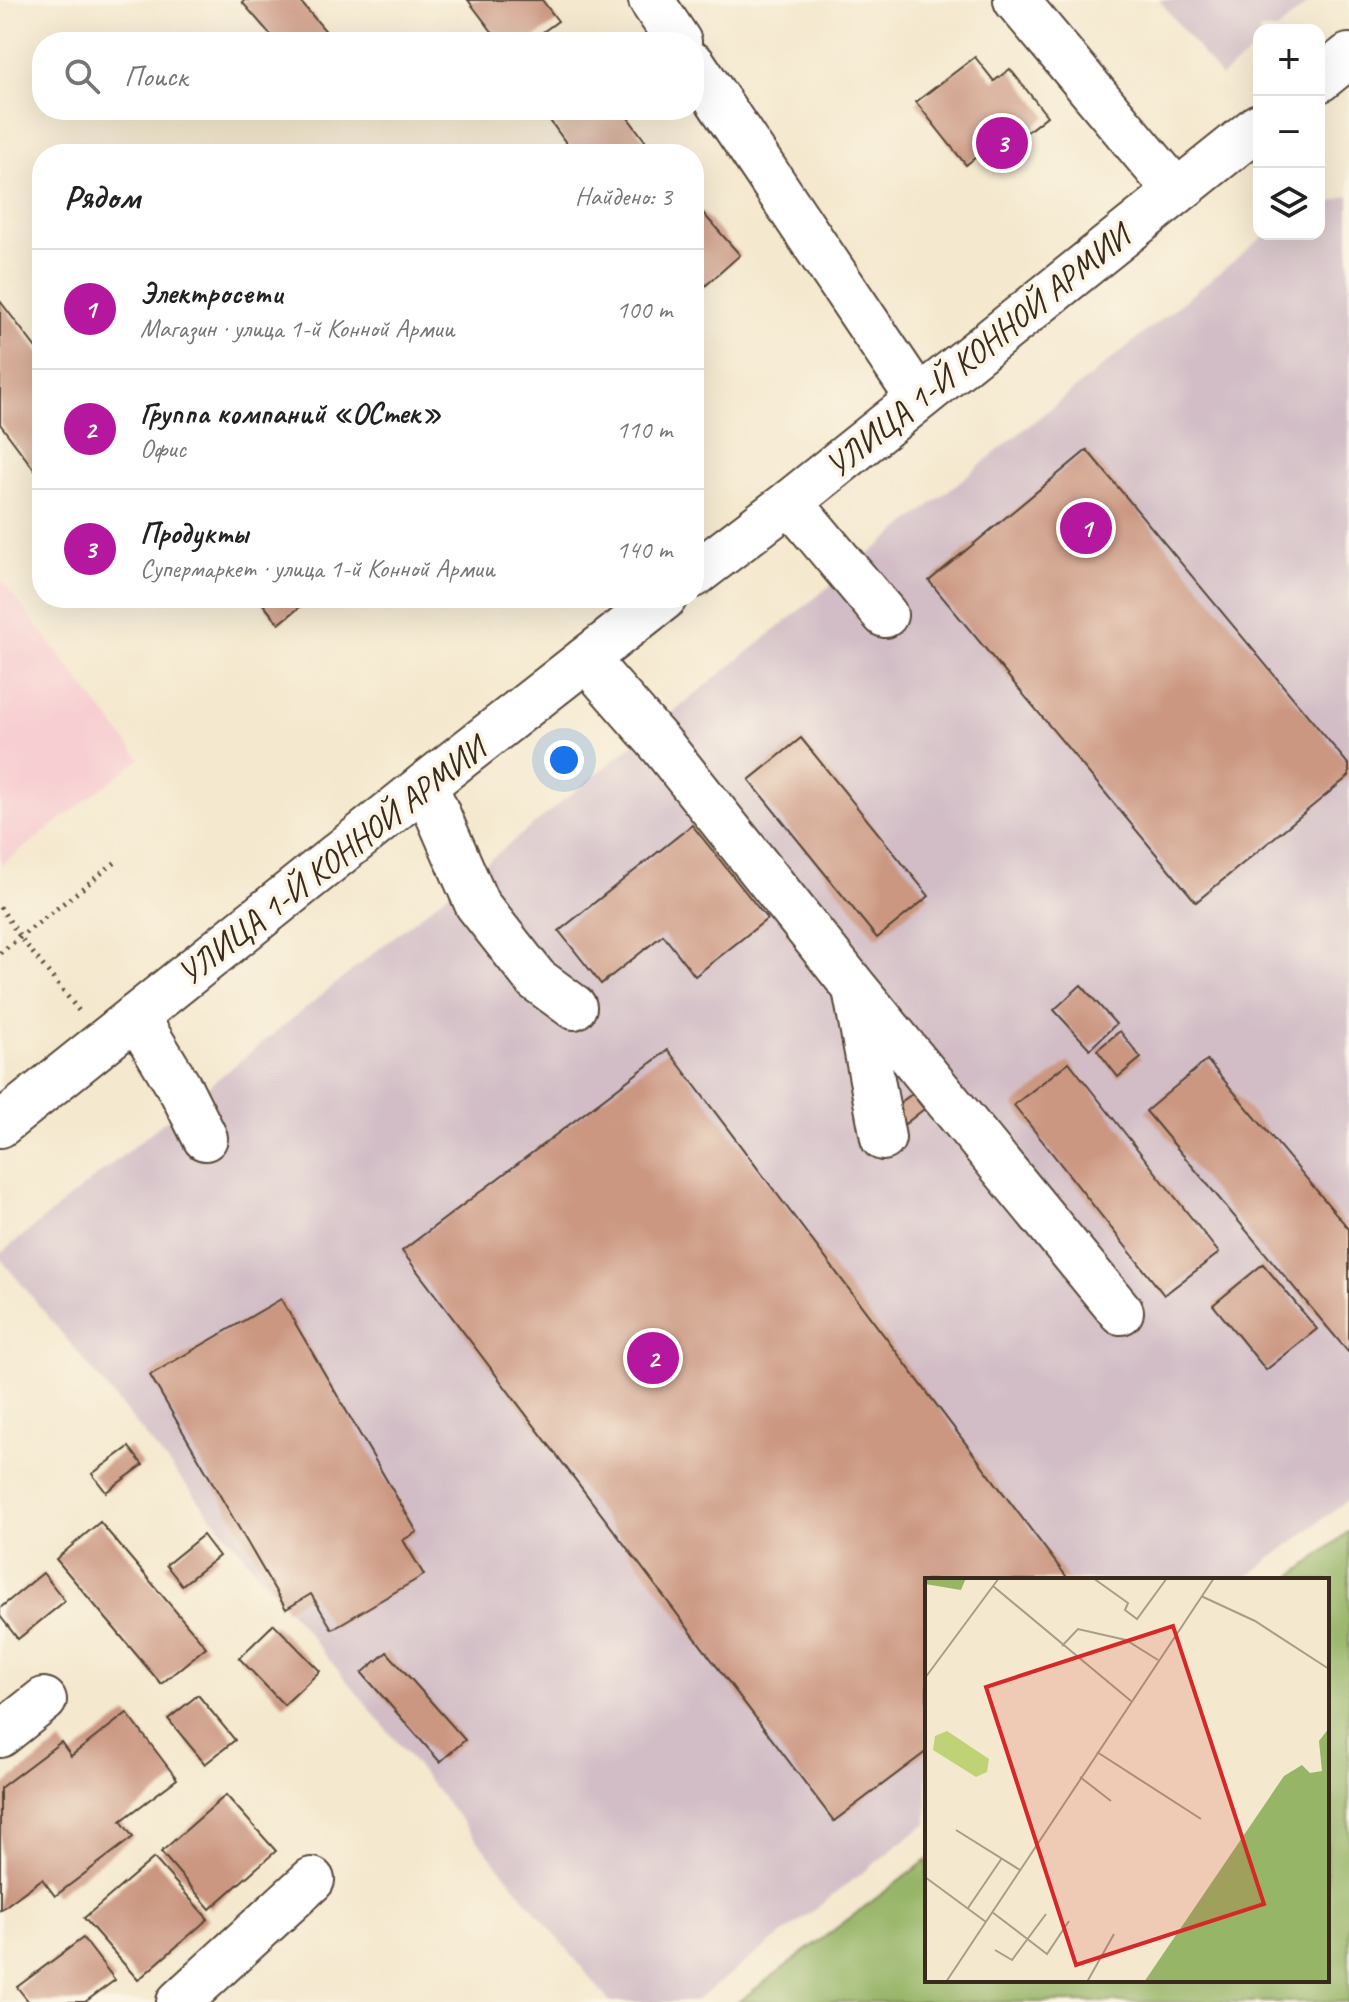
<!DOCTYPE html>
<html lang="ru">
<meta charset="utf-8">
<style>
body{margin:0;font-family:Caveat,sans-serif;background:#f2f2f2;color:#222}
.controls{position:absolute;right:24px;top:24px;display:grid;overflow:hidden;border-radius:16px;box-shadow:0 8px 32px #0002}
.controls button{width:72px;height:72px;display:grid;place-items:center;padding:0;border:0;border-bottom:2px solid #e0e0e0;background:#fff;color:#222;font:40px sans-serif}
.you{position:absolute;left:564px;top:760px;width:28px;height:28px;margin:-20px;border:6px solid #fff;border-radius:50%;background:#1a73e8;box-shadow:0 0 0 12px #1a73e833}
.badge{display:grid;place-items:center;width:52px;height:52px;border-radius:50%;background:#b5179e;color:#fff;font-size:26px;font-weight:700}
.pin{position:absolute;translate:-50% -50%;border:4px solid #fff;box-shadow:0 2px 8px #0006}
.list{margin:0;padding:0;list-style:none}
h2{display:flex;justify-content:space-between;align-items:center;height:104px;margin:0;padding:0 32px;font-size:34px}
h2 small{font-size:26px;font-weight:400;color:#767676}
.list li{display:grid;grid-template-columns:52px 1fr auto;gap:24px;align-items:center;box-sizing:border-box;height:120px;padding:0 32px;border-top:2px solid #e0e0e0}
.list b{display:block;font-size:30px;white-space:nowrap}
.list p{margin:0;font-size:26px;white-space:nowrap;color:#767676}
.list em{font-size:26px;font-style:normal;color:#767676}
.icon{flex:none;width:44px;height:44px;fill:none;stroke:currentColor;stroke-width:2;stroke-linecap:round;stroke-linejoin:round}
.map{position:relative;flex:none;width:1349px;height:2002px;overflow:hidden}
.search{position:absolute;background:#fff;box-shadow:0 8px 32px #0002;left:32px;top:32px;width:672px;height:88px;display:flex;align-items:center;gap:20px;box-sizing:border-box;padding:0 28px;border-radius:32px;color:#767676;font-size:30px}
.panel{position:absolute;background:#fff;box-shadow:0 8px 32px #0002;left:32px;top:144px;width:672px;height:464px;border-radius:32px}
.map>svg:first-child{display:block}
.built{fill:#f7cfd2}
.industrial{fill:#d2bdc6}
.forest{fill:#97b567;stroke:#697042;stroke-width:2}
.building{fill:#cb9781}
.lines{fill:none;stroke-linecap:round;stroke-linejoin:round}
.minor-casing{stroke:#574638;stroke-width:48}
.major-casing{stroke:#574638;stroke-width:48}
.path{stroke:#574638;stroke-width:5;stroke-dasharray:2 6;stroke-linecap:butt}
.minor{stroke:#fff;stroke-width:44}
.major{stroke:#fff;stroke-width:44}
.labels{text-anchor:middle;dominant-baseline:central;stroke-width:7;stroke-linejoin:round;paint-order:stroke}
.street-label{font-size:34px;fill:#3b2a1e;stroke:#fcf5e5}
.inset-road{fill:none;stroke:#aa9c88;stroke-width:2}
.view{fill:#d62828;fill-opacity:0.15;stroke:#d62828;stroke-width:4}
.inset-edge{fill:none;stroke:#3b2a1e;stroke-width:4}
</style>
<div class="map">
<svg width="1349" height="2002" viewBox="0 0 1349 2002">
<rect width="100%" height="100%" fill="#fcf5e5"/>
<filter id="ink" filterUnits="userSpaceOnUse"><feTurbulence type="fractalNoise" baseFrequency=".0125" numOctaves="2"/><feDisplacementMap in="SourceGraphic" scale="16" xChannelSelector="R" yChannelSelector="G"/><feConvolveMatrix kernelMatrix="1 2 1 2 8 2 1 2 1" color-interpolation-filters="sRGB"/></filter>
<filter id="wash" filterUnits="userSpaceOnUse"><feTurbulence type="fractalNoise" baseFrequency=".006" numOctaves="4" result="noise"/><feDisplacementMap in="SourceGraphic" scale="32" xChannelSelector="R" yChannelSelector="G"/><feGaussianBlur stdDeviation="1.8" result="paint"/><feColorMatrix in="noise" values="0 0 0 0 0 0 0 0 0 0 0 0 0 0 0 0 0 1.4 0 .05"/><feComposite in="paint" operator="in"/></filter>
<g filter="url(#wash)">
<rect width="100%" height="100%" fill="#f4e8ce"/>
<!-- built -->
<path class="built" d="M0,578l140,181 -140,107z"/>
<!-- industrial -->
<g class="industrial">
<path d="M1159,0h153l-35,30h-18v15l-38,32z"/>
<path d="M1349,195v1304l-106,81h-316v243l-233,179h-84l-610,-744v-4l1267,-1020h52v-27z"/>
</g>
<!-- forest -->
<path class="forest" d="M1349,1531v471h-611l189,-142v120h400v-400h-39z"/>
<g id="blocks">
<!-- building -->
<g class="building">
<path d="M245,0h54l36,42h-58l-35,-40z"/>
<path d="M468,0h74l16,21 -29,21h-29z"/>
<path d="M975,57l19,24 16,-12 37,47 -58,46 -8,-9 -15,12 -50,-63z"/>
<path d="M553,110h69l24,32 -17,12h-55l-28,-39z"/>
<path d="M694,203l46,52 -46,41z"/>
<path d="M0,301l42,55v124l-42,-56z"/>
<path d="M1087,450l262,315v11l-153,126 -267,-321z"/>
<path d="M258,598h53l-32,26z"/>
<path d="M801,738l128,158 -52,42 -128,-158z"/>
<path d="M692,825l75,94 -72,57 -32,-41 -62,49 -42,-53z"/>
<path d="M1081,985l35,39 -26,25 -36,-39z"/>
<path d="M1120,1031l21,27 -23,19 -21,-27z"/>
<path d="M668,1050l401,530h-142v171l-93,70 -432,-570z"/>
<path d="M1207,1060l142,169v124l-203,-242z"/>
<path d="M1069,1062l150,191 -55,42 -150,-190z"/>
<path d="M912,1094l12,15 -19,15 -12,-16z"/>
<path d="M1263,1264l54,65 -51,41 -53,-65z"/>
<path d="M281,1299l136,233 -14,8 21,35 -92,54 -21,-35 -25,15 -136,-234z"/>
<path d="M129,1447l14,18 -37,27 -14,-18z"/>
<path d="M100,1522l106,125 -45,37 -105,-125z"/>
<path d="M203,1535l16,21 -37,29 -16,-20z"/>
<path d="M43,1573l22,28 -47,38 -18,-23v-8z"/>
<path d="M274,1624l46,47 -36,34 -45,-47z"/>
<path d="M387,1652l78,88 -25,22 -78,-89z"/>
<path d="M198,1695l37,45 -30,24 -37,-45z"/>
<path d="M127,1713l50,66 -56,42 12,16 -78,59 -13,-17 -42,31v-122l61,-46 10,14z"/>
<path d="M226,1795l50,56 -66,58 -49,-57z"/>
<path d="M154,1858l54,61 -70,61 -54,-62z"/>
<path d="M83,1938l32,42 -30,22h-56l-12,-15z"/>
</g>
</g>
</g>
<g filter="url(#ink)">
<use href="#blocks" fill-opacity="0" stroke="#574638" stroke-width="2"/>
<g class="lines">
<!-- minor casing -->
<g class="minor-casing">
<g id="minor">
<path d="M651,0l28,42"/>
<path d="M1016,0l160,191"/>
<path d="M694,65l224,333"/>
<path d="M790,502l95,113"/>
<path d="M586,659l77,88 192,241 266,324"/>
<path d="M425,785l52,119 59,75 38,28"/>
<path d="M856,994l27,144"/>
<path d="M136,1016l46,76 23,46"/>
<path d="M0,1735l44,-35"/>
<path d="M179,2002l133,-122"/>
</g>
</g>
<!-- major casing -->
<g class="major-casing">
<g id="major">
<path d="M1319,80l30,-24"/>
<path d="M694,575l96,-73 469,-376"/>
<path d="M0,1125l425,-340 239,-187"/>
</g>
</g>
<!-- path -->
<g class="path">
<path d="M0,907l21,31 58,73"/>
<path d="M0,953l117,-92"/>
</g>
<!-- minor -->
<use href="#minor" class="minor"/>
<!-- major -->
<use href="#major" class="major"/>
</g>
</g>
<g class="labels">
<!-- street labels -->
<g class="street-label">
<text transform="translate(977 351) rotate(-39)">УЛИЦА 1-Й КОННОЙ АРМИИ</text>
<text transform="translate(331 861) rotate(-38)">УЛИЦА 1-Й КОННОЙ АРМИИ</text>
</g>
</g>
<!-- overview -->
<g transform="translate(925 1578)">
<rect width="404" height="404" fill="#f4e8ce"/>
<path d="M22,153l42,28 -2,13 -11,5 -43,-27 2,-14z" fill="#bfd376"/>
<path d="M0,0h41l-5,12 -36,-6zM404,150v254h-185l140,-206 18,-11 8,8 12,-2 -3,-30z" fill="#97b567"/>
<path class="inset-road" d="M168,0l35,25 -3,7 12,9 30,-41M68,8l138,115M276,18l54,25 74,48M137,68l16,-17 48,11 32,20M0,100l74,-100M172,174l104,67M155,199l31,24M31,252l64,40M0,299l61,45M43,330l34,-50M67,334l55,42 22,-33M70,372l17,10 34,-46M21,404l268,-404M162,404l27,-48"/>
<path class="view" d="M248,48l91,278 -188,61 -90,-278z"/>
<rect width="404" height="404" class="inset-edge"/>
</g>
</svg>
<div class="controls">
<button>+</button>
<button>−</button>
<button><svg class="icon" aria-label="layers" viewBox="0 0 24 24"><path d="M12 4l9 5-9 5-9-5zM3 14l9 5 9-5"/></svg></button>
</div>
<div class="you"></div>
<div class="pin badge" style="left:1086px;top:528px">1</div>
<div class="pin badge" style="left:653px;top:1358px">2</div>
<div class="pin badge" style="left:1002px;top:143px">3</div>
<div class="search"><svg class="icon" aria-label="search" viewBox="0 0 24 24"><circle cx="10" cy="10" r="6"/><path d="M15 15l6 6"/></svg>Поиск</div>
<section class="panel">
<h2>Рядом<small>Найдено: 3</small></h2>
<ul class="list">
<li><span class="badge">1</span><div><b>Электросети</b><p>Магазин · улица 1-й Конной Армии</p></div><em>100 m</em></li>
<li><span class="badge">2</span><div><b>Группа компаний «ОСтек»</b><p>Офис</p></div><em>110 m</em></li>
<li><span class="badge">3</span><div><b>Продукты</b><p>Супермаркет · улица 1-й Конной Армии</p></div><em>140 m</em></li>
</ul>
</section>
</div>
